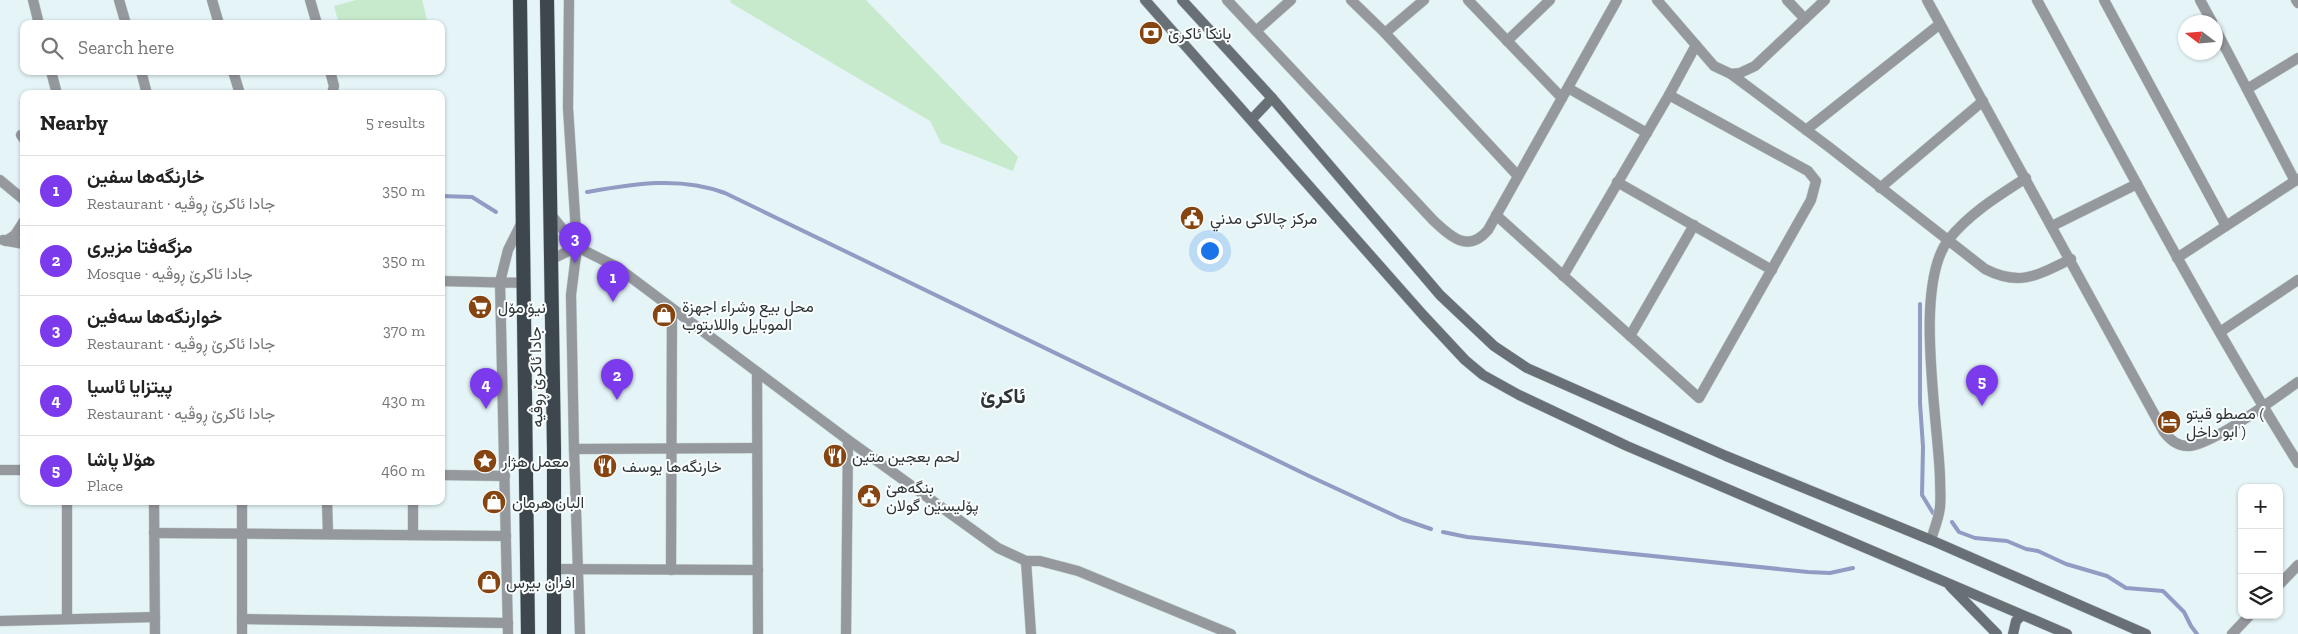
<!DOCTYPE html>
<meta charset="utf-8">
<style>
body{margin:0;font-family:"Zilla Slab",Vazirmatn,serif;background:#f6f6f6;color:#222}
.controls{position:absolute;right:15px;bottom:15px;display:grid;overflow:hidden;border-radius:10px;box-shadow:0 1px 4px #0004}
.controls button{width:45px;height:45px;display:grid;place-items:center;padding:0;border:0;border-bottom:1px solid #e0e0e0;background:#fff;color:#222;font:25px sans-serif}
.compass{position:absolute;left:2178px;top:15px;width:45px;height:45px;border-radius:50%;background:#fff;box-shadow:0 1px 4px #0004;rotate:286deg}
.you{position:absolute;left:1209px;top:250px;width:18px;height:18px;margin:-12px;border:4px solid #fff;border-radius:50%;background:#1a73e8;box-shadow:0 0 0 8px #1a73e833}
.badge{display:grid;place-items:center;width:32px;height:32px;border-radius:50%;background:#7c3aed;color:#fff;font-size:16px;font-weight:700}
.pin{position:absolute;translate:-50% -41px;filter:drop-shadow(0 1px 2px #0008)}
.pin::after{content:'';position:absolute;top:26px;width:18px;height:15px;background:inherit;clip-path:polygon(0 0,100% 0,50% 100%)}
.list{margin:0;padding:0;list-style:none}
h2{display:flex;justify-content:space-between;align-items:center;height:65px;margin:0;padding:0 20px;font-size:21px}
h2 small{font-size:16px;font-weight:400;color:#767676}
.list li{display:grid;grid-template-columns:32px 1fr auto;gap:15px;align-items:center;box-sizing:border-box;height:70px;padding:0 20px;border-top:1px solid #e0e0e0}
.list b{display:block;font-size:19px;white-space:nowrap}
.list p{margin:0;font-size:16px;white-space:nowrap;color:#767676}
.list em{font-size:16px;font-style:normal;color:#767676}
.icon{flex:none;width:28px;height:28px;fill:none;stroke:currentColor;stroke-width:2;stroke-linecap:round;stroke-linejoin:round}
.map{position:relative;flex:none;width:2298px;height:634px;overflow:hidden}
.search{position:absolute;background:#fff;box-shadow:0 1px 4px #0004;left:20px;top:20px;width:425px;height:55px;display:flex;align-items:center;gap:12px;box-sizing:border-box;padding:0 18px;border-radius:10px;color:#767676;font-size:19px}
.panel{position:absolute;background:#fff;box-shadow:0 1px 4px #0004;left:20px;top:90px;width:425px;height:415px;border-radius:10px}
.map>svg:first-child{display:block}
.green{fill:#c8eacc}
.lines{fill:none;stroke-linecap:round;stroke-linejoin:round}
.stream{stroke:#919bc3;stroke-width:4}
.minor-casing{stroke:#c0ced0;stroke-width:11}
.secondary-casing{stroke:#c0ced0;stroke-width:11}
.trunk-casing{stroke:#c0ced0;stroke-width:15}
.minor{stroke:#95999d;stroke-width:10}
.secondary{stroke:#697075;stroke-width:10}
.trunk{stroke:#3e474d;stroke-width:14}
.labels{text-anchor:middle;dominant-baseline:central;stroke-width:4;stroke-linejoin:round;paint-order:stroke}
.poi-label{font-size:16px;fill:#2f3536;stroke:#fbfeff;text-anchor:start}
.street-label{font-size:16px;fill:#2f3536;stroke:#fbfeff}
.district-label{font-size:21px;font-weight:bold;fill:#2f3536;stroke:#fbfeff}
</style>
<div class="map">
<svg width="2298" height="634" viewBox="0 0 2298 634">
<rect width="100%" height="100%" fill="#e4f4f7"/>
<!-- green -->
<g class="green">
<path d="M356,0h66l6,24h-89l-5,-18z"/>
<path d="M730,0h136l152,157 -5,14 -72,-28 -11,-22 -199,-118z"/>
</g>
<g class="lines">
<!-- stream -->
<g class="stream">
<path d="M587,192c47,-8 92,-16 138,1l582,282 95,44 29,10"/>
<path d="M441,196l31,1 24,15"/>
<path d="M1920,304v99l3,44 -1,48 11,18"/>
<path d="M1952,522l7,10 16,6 32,3 19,8 12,2 28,13 41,12 19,12 37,3 21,21 7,14 6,8"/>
<path d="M1443,532l24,5 341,35 22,1 23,-5"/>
</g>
<!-- minor casing -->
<g class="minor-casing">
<g id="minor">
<path d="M33,0l6,24"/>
<path d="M119,0l7,24"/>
<path d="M212,0l7,24"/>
<path d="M310,0l7,24"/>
<path d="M569,0l-1,108 9,139 -6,48 3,154 6,185"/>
<path d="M1227,0l206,220c17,16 35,34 55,10l129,-230"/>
<path d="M1351,0l34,33 133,143"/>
<path d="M1468,0l94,98"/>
<path d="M1657,0l57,66 17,8 9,-1 15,-7 70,-66"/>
<path d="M1787,0l18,19"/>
<path d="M1927,0l237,432c6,8 14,15 26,14 25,-3 85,-48 108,-64"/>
<path d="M2037,0c85,156 167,313 261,463"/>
<path d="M2104,0l122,226"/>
<path d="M2200,0l12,22"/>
<path d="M2296,0l2,3"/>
<path d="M2216,30l79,151"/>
<path d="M1256,31l35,-31"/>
<path d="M1385,33l39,-33"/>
<path d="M1507,41l43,-41"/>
<path d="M51,71l6,23"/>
<path d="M141,71l6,23"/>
<path d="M233,71l7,23"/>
<path d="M330,71l4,15 -2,8"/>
<path d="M1731,74l98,73 156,122c35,18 53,6 86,-10"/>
<path d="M1568,88l79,45"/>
<path d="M2247,89l51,-31"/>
<path d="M1806,130l134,-106"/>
<path d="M21,135l3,4"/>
<path d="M0,180l24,20"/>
<path d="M1617,182l155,88"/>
<path d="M1880,188l103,-87"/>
<path d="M1496,215l203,183 112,-198 5,-19 -8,-10 -139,-76"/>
<path d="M552,216l25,31 40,20 231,173 150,108 28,13h14l38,10 153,63"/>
<path d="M2052,226l85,-42"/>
<path d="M3,240l21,4"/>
<path d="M6,241l9,-6 9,-14"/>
<path d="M2177,258l121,-79"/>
<path d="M552,259l25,-12"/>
<path d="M1563,276l106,-181 27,-50"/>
<path d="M441,281l83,2"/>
<path d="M2220,332l78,-52"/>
<path d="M1630,336l64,-111"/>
<path d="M757,372l1,262"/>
<path d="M574,449l183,-1"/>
<path d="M0,470h24"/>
<path d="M441,475l64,1"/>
<path d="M67,501v117"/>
<path d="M154,501l1,133"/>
<path d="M242,501v133"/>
<path d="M327,501l1,33"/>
<path d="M154,533l352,3"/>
<path d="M413,535v-34"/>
<path d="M1931,540c3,-11 8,-22 9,-33 1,-9 0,-20 0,-30 -2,-58 -27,-193 9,-238 21,-26 49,-43 77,-61"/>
<path d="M1026,561l5,73"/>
<path d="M552,569l206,1"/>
<path d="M671,570l1,-261"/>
<path d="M2279,585l19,-20"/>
<path d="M242,619l266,4"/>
<path d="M0,621l155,-4"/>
<path d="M508,634l-8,-352 8,-32 14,-28"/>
<path d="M846,634l2,-194"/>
<path d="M2232,634l18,-19"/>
</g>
</g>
<!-- secondary casing -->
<g class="secondary-casing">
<g id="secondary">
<path d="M1145,0l278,315 42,45 18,15 36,20 108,51 440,188"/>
<path d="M1182,0l90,98 168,197 54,51 33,22 199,88 205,84 215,94"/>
<path d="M1252,119l20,-21"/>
<path d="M1950,586l47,48"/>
<path d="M2013,634l3,-13 5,-5"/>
</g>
</g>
<!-- trunk casing -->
<g class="trunk-casing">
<g id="trunk">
<path d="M520,0l8,634"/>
<path d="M547,0l7,449v185"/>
</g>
</g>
<!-- minor -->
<use href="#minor" class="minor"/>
<!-- secondary -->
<use href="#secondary" class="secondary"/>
<!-- trunk -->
<use href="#trunk" class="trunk"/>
</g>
<!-- icons -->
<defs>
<g id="bank-disc" transform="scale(1.25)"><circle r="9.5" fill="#864510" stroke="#fbfeff"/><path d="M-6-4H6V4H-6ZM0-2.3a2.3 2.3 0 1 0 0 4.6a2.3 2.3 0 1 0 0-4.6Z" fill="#fff"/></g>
<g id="civic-disc" transform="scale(1.25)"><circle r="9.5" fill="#864510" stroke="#fbfeff"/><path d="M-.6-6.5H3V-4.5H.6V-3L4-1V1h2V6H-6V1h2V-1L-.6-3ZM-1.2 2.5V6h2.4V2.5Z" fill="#fff"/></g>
<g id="supermarket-disc" transform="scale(1.25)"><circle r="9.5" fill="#864510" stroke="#fbfeff"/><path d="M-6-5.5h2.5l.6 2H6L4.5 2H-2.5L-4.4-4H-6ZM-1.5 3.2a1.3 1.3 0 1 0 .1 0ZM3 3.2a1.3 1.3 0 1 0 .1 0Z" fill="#fff"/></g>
<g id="shop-disc" transform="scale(1.25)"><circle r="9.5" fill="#864510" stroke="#fbfeff"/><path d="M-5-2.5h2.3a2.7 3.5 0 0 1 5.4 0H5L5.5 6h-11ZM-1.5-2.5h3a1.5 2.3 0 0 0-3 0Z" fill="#fff"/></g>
<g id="hotel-disc" transform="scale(1.25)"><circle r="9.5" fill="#864510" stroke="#fbfeff"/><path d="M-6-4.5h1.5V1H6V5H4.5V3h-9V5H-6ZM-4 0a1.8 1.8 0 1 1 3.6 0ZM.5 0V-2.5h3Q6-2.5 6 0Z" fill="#fff"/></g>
<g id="restaurant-disc" transform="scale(1.25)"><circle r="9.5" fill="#864510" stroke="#fbfeff"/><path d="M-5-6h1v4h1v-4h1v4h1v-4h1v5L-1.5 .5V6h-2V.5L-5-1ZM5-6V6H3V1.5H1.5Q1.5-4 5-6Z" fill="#fff"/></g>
<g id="sight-disc" transform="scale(1.25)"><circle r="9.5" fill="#864510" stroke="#fbfeff"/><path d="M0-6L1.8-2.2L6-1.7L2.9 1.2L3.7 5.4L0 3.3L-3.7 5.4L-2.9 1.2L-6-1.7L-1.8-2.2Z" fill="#fff"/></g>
</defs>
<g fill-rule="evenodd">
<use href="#bank-disc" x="1151" y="33"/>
<use href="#civic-disc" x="1192" y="218"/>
<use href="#supermarket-disc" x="480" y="307"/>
<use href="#shop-disc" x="664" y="315"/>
<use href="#hotel-disc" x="2169" y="422"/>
<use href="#restaurant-disc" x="835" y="456"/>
<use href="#sight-disc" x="485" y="461"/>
<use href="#restaurant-disc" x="605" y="466"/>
<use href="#civic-disc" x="869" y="496"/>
<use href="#shop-disc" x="494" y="502"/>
<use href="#shop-disc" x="489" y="582"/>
</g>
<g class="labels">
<!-- poi labels -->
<g class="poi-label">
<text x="1168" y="33">بانکا ئاکرێ</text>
<text x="1210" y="218">مركز چالاکى مدني</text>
<text x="682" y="306">محل بيع وشراء اجهزة<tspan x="682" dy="18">الموبايل واللابتوب</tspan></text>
<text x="498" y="307">نیۆ مۆل</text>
<text x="2186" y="413">مصطو قيتو (<tspan x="2186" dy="18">ابو داخل )</tspan></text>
<text x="852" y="456">لحم بعجين متين</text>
<text x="502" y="461">معمل هژار</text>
<text x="622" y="466">خارنگەها یوسف</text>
<text x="886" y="487">بنگە‌ھێ<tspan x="886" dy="18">پۆلیسێن گولان</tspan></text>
<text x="512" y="502">البان هرمان</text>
<text x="506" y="582">افران بيرس</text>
</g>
<!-- street labels -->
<g class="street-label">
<text transform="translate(536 377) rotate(-91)">جادا ئاکرێ ڕوڤیە</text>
</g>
<!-- district labels -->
<g class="district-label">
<text x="1003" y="395">ئاکرێ</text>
</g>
</g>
</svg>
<div class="controls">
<button>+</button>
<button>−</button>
<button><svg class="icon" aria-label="layers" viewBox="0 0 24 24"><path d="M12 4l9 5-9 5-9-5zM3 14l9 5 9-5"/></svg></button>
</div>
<svg class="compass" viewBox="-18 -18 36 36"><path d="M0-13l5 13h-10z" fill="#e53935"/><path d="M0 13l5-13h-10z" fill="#767676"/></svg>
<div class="you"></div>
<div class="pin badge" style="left:613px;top:302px">1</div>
<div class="pin badge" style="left:617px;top:400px">2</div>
<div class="pin badge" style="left:575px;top:263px">3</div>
<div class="pin badge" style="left:486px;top:409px">4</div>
<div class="pin badge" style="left:1982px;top:406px">5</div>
<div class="search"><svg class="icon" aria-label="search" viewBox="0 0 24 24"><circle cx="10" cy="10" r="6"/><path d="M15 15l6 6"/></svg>Search here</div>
<section class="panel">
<h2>Nearby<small>5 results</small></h2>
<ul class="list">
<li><span class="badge">1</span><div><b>خارنگەها سفين</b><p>Restaurant · جادا ئاکرێ ڕوڤیە</p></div><em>350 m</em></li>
<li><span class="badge">2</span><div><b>مزگەفتا مزیری</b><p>Mosque · جادا ئاکرێ ڕوڤیە</p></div><em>350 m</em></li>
<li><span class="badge">3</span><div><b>خوارنگەھا سەفین</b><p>Restaurant · جادا ئاکرێ ڕوڤیە</p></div><em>370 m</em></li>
<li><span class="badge">4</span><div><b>پیتزایا ئاسیا</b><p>Restaurant · جادا ئاکرێ ڕوڤیە</p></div><em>430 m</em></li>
<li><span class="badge">5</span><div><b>هۆلا پاشا</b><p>Place</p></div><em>460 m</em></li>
</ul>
</section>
</div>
